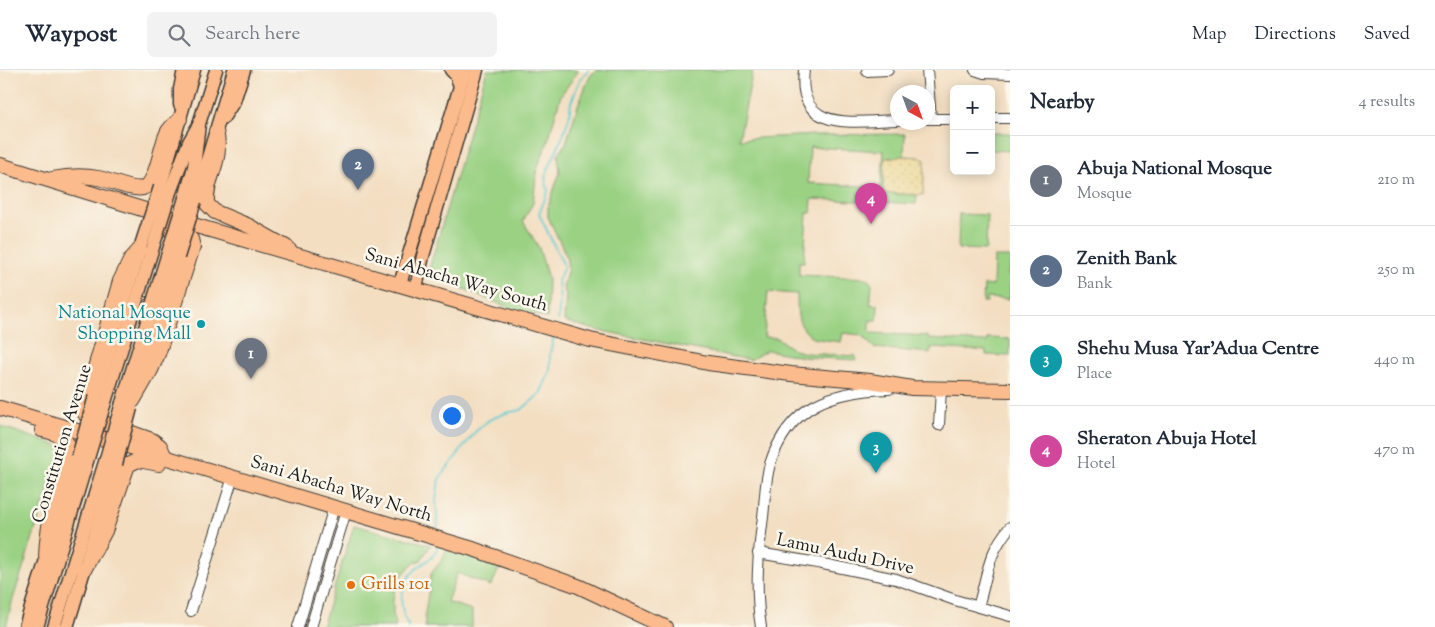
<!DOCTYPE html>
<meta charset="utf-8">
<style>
body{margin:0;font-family:"Sorts Mill Goudy",serif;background:#f2f2f3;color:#1f2937}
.controls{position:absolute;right:15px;top:15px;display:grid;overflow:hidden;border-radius:8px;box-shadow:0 2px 12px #0003}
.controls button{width:45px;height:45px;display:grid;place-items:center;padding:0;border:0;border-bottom:1px solid #e0e1e3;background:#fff;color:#1f2937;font:25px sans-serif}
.compass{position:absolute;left:890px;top:15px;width:45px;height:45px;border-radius:50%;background:#fff;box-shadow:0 2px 12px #0003;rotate:139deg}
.you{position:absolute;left:451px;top:345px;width:18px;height:18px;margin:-12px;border:4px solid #fff;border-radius:50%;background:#1a73e8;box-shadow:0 0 0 8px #1a73e833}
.badge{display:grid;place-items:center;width:32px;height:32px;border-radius:50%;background:#1f6fb2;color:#fff;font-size:16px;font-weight:700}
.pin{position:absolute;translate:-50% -41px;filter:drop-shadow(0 1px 2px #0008)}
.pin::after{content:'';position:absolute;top:26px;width:18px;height:15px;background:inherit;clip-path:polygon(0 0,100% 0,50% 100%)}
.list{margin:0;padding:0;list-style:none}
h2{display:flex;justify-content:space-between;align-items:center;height:65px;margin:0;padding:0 20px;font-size:21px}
h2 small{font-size:16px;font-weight:400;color:#747a83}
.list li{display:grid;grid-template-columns:32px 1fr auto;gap:15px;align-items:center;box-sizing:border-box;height:90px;padding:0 20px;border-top:1px solid #e0e1e3}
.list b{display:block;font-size:19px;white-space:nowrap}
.list p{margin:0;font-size:16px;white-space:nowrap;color:#747a83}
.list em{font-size:16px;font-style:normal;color:#747a83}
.icon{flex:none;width:28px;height:28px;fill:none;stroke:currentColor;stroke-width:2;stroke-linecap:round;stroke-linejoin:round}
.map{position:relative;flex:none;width:1010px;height:557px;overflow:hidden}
header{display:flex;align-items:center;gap:30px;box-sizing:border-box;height:70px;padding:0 25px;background:#fff;border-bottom:1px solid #e0e1e3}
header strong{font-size:24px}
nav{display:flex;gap:28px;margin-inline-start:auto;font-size:18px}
.search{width:350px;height:45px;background:#f2f2f3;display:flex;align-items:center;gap:12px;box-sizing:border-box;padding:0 18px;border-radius:8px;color:#747a83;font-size:19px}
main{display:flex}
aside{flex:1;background:#fff}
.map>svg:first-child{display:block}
.grass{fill:#9ad183;stroke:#5b7650;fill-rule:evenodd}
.sand{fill:url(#sand-dots);stroke:#857b5d}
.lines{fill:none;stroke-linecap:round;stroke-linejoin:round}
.stream{stroke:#5dcad0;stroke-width:2}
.minor-casing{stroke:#3c3935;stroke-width:12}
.major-casing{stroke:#3c3935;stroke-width:15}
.highway-casing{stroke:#3c3935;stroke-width:16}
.minor{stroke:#fff;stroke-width:10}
.major{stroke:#fbbb8c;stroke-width:12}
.highway{stroke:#fbbb8c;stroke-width:14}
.major-bridge-casing{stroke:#3c3935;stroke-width:15;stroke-linecap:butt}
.major-bridge{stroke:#fbbb8c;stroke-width:12}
.culture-dot{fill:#0f9aa8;stroke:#fbf7ec;stroke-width:2}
.food-dot{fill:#e8710a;stroke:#fbf7ec;stroke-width:2}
.labels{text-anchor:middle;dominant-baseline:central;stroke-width:5;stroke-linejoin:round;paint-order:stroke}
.street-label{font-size:18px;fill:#1c1c1c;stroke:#fbf7ec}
.culture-label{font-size:18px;fill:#0d838f;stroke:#fbf7ec;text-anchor:end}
.food-label{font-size:18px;fill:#c56008;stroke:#fbf7ec;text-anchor:start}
</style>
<header>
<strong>Waypost</strong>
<div class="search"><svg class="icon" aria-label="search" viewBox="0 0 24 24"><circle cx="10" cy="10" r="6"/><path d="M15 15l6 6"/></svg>Search here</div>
<nav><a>Map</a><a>Directions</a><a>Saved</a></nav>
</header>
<main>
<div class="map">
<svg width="1010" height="557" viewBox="0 0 1010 557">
<defs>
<pattern id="sand-dots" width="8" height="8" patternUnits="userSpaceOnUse" patternTransform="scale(1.25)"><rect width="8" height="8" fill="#eeda9e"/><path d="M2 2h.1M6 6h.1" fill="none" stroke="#ccba88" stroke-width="1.8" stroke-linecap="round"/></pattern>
</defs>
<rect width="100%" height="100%" fill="#fbf7ec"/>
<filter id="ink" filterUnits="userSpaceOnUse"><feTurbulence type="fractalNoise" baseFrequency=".02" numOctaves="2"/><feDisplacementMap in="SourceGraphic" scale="10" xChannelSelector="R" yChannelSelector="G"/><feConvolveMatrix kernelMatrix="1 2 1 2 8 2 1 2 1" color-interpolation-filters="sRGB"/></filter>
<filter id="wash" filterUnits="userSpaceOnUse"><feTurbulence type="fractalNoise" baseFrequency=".0096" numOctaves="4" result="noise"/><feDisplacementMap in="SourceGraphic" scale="20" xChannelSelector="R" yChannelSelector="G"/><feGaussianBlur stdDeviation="1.12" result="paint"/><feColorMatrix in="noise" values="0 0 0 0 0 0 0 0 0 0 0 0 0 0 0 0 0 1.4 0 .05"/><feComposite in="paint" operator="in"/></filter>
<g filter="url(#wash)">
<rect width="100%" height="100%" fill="#f3dec1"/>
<!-- grass -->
<g class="grass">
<path d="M487,0h92l-18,25 -14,49 -10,24 -4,35 -10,18 16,27 9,31 -1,39 -37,-10 -75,-31 -5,-11z"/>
<path d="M597,0h156l-14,69 74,-4 92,-1 -1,22 -10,2 -11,35 34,2 -1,9 -104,-5 -1,14h-4l-3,49h-5v13l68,3 5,7 -2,19 8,1 -1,15h-7v13l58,3v3l59,3 1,-4 22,1v17l-24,-1v-4l-55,-3 -1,5 -56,-5 -13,-13 -18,-2 -2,9 -29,-4c-17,-16 -14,-23 -15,-44l-29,-2 -4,45 13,1 17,12 12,3 50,3v4l-52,-3 -37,-7 -17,10 -158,-31 -28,-8 2,-27 -3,-6 5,-20 -2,-13 -18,-38v-10l12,-35 -2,-17 8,-12 12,-38 12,-29zM810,77l74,4 -3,36 -73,-4z"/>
<path d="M991,63h19v18l-19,-1z"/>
<path d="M959,144l28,1 -1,35 -28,-1z"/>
<path d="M994,187h16v12l-2,1v6l2,2v21l-23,-1v4h-4l1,-17 9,1z"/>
<path d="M0,356l62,21 -50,155 -6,25h-6z"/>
<path d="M354,455l77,20 -10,15 -9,4 -16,19 -3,16v17l3,11h-74z"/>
<path d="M446,480l55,15 -10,21 -34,-13 -10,29 25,8v17h-47v-14l6,-39 11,-14z"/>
</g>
<!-- sand -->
<path class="sand" d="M904,86l15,1 6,3 -2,35 -40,-2 2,-35z"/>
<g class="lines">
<!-- stream -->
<g class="stream">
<path d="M558,250l2,-20 -2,-19 6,-15 -25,-52 9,-23 -3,-14 17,-39 7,-20 2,-16 9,-22 8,-10"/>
<path d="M438,459l-2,-29 3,-21 36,-47 14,-12 17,-7 15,-3 19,-16 10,-23v-18l4,-17"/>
<path d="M409,557c-11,-17 -10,-43 6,-57 10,-10 18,-9 23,-24"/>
</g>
</g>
</g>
<g filter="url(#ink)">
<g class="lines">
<!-- minor casing -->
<g class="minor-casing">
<g id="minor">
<path d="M804,0c-8,64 51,51 94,50"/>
<path d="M927,0l4,49"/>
<path d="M975,0l9,3 26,1"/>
<path d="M867,1l21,-1"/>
<path d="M991,48h19"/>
<path d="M928,49h26"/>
<path d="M939,355l2,-36"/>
<path d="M758,483l60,10 78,16 59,21 55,16"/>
<path d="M978,537c10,-33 8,-51 32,-80"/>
<path d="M191,541l42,-134"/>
<path d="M298,557l36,-120"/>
<path d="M311,557l35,-116"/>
<path d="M761,557c-6,-37 -3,-73 2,-110 2,-17 2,-37 7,-53 19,-59 61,-73 119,-75"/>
</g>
</g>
<!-- major casing -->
<g class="major-casing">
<g id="major">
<path d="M451,0l5,5 4,11"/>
<path d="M180,35v-16l4,-19"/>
<path d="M223,48l11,-17 10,-31"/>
<path d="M160,117l34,-117"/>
<path d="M170,122l19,-50 8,-14"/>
<path d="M185,128l9,-31 5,-43 17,-54"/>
<path d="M195,131l39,-131"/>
<path d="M400,214l65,-214"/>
<path d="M416,218l7,-32 54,-186"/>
<path d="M138,316l40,-129"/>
<path d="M95,326l44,-144"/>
<path d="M106,329l47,-152"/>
<path d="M122,333l46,-150"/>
<path d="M25,557l53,-170"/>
<path d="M37,557l51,-169"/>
<path d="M54,557l51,-165"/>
<path d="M67,557l49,-163"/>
</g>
</g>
<!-- highway casing -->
<g class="highway-casing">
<g id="highway">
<path d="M216,61c8,32 -11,46 -9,73l8,8 34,14 39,22"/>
<path d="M0,95l200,62 390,113 118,23 83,11 79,7 42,7 98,2"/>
<path d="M52,109c16,-3 30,-4 46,-1 12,2 34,13 45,10 14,-4 17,-42 24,-55 3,-6 8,-10 13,-14"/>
<path d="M140,179l-9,10 -11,22 -37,129 4,7 65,23 8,6 5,11"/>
<path d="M133,331l18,-31 7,-16 35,-107 -2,-8 -4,-3 -37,-15"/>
<path d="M0,338l473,141 105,37 87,41"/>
<path d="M42,360c10,2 22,5 26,15 3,6 0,16 -2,22 -11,33 -19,55 -20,90"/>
<path d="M84,500l21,-39 23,-66 10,-5 21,4"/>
</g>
</g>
<!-- minor -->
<use href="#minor" class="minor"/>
<!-- major -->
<use href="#major" class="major"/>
<!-- highway -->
<use href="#highway" class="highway"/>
<!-- major-bridge casing -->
<g class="major-bridge-casing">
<g id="major-bridge">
<path d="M141,175l19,-58"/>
<path d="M153,177l17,-55"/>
<path d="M168,183l17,-55"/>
<path d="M178,187l17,-56"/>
<path d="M78,387l17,-61"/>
<path d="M88,388l18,-59"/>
<path d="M105,392l17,-59"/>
<path d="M116,394l15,-56"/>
</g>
</g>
<!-- major-bridge -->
<use href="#major-bridge" class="major-bridge"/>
</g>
</g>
<!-- markers -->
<circle class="culture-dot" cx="201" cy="254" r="5"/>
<circle class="food-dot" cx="351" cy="515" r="5"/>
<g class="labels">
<!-- street labels -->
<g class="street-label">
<text transform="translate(456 211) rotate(16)">Sani Abacha Way South</text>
<text transform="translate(63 374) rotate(-73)">Constitution Avenue</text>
<text transform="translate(341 420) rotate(17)">Sani Abacha Way North</text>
<text transform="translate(845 485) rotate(12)">Lamu Audu Drive</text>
</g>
<!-- culture labels -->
<g class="culture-label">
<text x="191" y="244">National Mosque<tspan x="191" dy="21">Shopping Mall</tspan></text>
</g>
<!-- food labels -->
<g class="food-label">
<text x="361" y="515">Grills 101</text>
</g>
</g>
</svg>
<div class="controls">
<button>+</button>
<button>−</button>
</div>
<svg class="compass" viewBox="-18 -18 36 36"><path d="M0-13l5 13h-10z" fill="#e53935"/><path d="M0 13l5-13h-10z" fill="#747a83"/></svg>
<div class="you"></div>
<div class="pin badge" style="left:251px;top:309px;background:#6b7280">1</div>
<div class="pin badge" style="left:358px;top:120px;background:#5c6f8a">2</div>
<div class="pin badge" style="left:876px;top:403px;background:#0f9aa8">3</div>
<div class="pin badge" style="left:871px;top:154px;background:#d1479c">4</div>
</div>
<aside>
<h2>Nearby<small>4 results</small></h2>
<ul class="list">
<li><span class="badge" style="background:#6b7280">1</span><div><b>Abuja National Mosque</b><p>Mosque</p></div><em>210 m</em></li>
<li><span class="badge" style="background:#5c6f8a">2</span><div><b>Zenith Bank</b><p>Bank</p></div><em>250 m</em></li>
<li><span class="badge" style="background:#0f9aa8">3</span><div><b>Shehu Musa Yar’Adua Centre</b><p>Place</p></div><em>440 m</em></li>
<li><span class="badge" style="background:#d1479c">4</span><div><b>Sheraton Abuja Hotel</b><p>Hotel</p></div><em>470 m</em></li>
</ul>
</aside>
</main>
